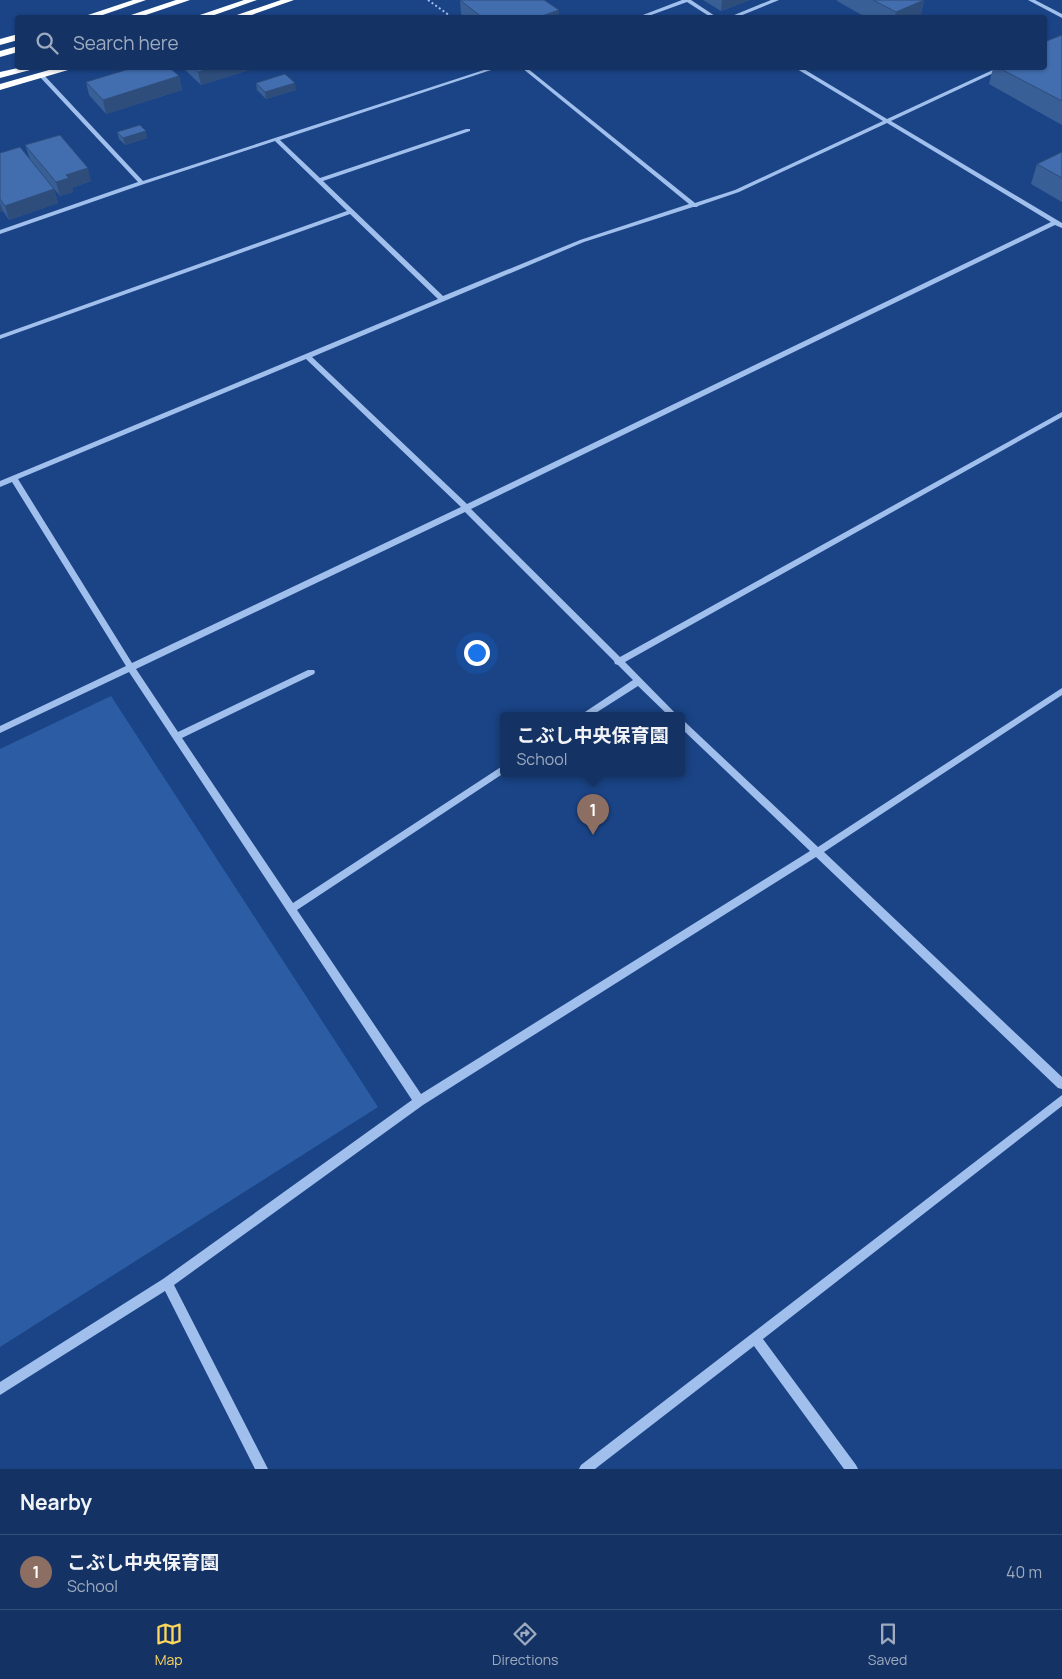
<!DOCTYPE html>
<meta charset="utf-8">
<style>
body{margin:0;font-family:Manrope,"Noto Sans JP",sans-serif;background:#1d3b6a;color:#f1f3f6}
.you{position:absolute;left:476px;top:652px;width:18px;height:18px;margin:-12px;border:4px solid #fff;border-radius:50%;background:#1a73e8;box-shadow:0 0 0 8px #1a73e833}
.badge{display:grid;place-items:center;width:32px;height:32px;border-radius:50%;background:#ffd75c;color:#fff;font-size:16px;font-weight:700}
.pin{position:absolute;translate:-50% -41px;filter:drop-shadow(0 1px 2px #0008)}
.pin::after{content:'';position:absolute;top:26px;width:18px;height:15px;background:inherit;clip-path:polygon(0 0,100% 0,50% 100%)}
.popup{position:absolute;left:500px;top:712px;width:185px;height:65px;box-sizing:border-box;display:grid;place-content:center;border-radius:5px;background:#143364;filter:drop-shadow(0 1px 4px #0005);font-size:16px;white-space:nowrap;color:#9daabf}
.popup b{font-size:19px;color:#f1f3f6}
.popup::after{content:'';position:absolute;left:50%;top:100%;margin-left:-10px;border:10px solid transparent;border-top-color:#143364}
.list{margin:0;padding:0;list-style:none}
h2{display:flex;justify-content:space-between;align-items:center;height:65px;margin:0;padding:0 20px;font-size:21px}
h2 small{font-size:16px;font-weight:400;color:#9daabf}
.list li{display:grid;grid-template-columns:32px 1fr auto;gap:15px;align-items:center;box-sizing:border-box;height:75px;padding:0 20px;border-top:1px solid #334e78}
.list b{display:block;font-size:19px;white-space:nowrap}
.list p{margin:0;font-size:16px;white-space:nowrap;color:#9daabf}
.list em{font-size:16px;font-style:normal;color:#9daabf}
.icon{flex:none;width:28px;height:28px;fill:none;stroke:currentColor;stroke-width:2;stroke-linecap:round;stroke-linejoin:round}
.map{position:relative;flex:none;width:1062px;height:1469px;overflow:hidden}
.search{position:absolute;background:#143364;box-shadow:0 1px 4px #0004;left:15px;right:15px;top:15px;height:55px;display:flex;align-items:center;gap:12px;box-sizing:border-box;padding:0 18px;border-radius:5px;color:#9daabf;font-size:19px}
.sheet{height:140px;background:#143364}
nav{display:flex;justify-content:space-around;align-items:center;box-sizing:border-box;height:70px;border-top:1px solid #334e78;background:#143364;font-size:14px;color:#9daabf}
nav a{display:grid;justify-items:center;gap:2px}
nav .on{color:#ffd75c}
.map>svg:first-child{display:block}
.green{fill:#2c5da4}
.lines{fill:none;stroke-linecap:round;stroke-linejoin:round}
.path{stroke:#a1bfec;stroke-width:2;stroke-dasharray:2 2.5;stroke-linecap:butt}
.minor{fill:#a1bfec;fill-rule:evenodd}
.highway{fill:#fff;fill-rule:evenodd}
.wall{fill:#395f97}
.shaded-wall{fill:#2e4d7b}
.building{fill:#426eb0;stroke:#2e4d7b}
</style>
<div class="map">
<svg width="1062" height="1469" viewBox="0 0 1062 1469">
<rect width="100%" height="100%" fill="#1a4486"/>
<!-- green -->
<path class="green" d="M111,696l267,411 -378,240v-598z"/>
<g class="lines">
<!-- path -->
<path class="path" d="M428,0l25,18"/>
<!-- minor -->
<g class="minor">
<path d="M682,0h9l27,18h-6l-25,-16 -44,16h-8z"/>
<path d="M771,0h8l-44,18h-8z"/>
<path d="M1028,0h7l27,14v4z"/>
<path d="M490,68h7l-217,72 40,38 146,-49h4v2l-147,50 120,115 137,-56 109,-36 -167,-136h5l168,135 40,-13 148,-69 -86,-52v-1h5l85,51 110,-51h5v1l-111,52 171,102v5l-7,-3 -584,284 149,148 442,-245v5l-437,245 53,54h-9l-31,-30 -47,30h-10l1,-2 51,-34 -15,-15 -3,-1 -1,-3 -149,-149 -329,157 42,63 130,-62h6l1,2 -1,2 -132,64 111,165 211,-138v8l-207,137 124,184 389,-243 -128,-122v-8l3,1 133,125 244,-159v7l-238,157 238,225v12l-4,-1 -242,-231 -393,248 -249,180 94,184h-13l-90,-178 -165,104v-13l163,-103 249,-179 -283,-428 -129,61v-7l126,-60 -114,-184 -12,5v-6l438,-182 -88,-85 -350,125v-4l347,-124 -72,-70 -131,43 -144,50v-4l138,-48 -99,-106v-2h4l100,107zM887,123l164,99 -584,282 -155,-147 272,-115 109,-35h4l1,-1 41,-14zM306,359l155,148 -329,156 -114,-184z"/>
<path d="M1062,1095v11l-299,233 93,126 2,4h-14l-90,-123 -159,123h-16l2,-4z"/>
</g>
<!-- highway -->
<g class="highway">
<path d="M133,0h13l-52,18h-15z"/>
<path d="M176,0h14l-53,18h-15z"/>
<path d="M244,0h13l-51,18h-15z"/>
<path d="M281,0h13l-51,18h-15z"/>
<path d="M18,34v6l-18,5v-6z"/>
<path d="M18,46v6l-18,5v-6z"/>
<path d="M18,68h14l-2,2 -30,8v-6z"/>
<path d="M56,68h14l-2,2 -68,20v-6z"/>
</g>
</g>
<!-- wall -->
<g class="wall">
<path d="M460,0l99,10 -1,8h-92l-5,-4z"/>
<path d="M703,0h47l-29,11z"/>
<path d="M837,0h87l-4,18h-53l-30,-17z"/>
<path d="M1062,35v90l-73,-41 4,-16h51z"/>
<path d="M183,68h73l-55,17z"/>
<path d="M179,76l3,14 -76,24 -17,-19 -3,-13z"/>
<path d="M256,83l40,7 -30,9 -9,-9z"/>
<path d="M117,132l30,6 -22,7 -6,-6z"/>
<path d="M25,145l66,36 -19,7 1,4 -13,4 -12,-15 6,8 4,14 -49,17 -6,-9 -3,1v-59l30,6z"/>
<path d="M1062,152v50l-31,-18 6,-20z"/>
</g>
<!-- shaded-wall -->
<g class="shaded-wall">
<path d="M722,0h28l-29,11z"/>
<path d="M924,0l-4,18h-26l2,-6z"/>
<path d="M559,10l-1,8h-22z"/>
<path d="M211,68h45l-55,17 -3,-13z"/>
<path d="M179,76l3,14 -76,24 -3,-14z"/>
<path d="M295,83l1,7 -30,9 -1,-7z"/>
<path d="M146,131l1,7 -22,7 -2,-7z"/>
<path d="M88,168l3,13 -19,7 1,4 -13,4 -4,-14 10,-7z"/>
<path d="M54,189l4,14 -49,17 -4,-14z"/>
<path d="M0,203l3,8 -3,1z"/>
</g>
<!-- building -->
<g class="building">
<path d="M460,0h84l15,10 -23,8h-53z"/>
<path d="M873,0h51l-28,12z"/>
<path d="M1062,35v66l-63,-33h45v-26z"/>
<path d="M132,68h38l9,8 -76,24 -17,-18z"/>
<path d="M194,68h17l-13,4z"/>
<path d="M285,74l10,9 -30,9 -9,-9z"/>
<path d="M140,125l6,6 -23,7 -6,-6z"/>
<path d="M60,135l28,33 -22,7 3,3 -13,4 -31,-37z"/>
<path d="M20,147l34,42 -49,17 -5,-7v-46z"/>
<path d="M1062,152v26l-25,-14z"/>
</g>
</svg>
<div class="you"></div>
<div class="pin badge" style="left:593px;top:835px;background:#8d6e63">1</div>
<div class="popup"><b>こぶし中央保育園</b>School</div>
<div class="search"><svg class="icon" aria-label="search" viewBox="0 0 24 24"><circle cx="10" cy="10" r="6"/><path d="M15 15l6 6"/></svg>Search here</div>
</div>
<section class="sheet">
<h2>Nearby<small></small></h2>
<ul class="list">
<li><span class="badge" style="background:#8d6e63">1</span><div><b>こぶし中央保育園</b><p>School</p></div><em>40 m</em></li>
</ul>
</section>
<nav>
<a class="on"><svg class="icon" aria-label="map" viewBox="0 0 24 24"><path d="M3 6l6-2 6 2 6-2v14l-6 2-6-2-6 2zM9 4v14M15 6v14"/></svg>Map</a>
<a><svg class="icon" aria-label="directions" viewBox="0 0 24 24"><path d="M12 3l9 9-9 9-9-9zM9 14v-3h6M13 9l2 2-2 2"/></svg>Directions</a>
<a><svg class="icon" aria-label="saved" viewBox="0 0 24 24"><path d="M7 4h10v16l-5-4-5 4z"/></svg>Saved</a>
</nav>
